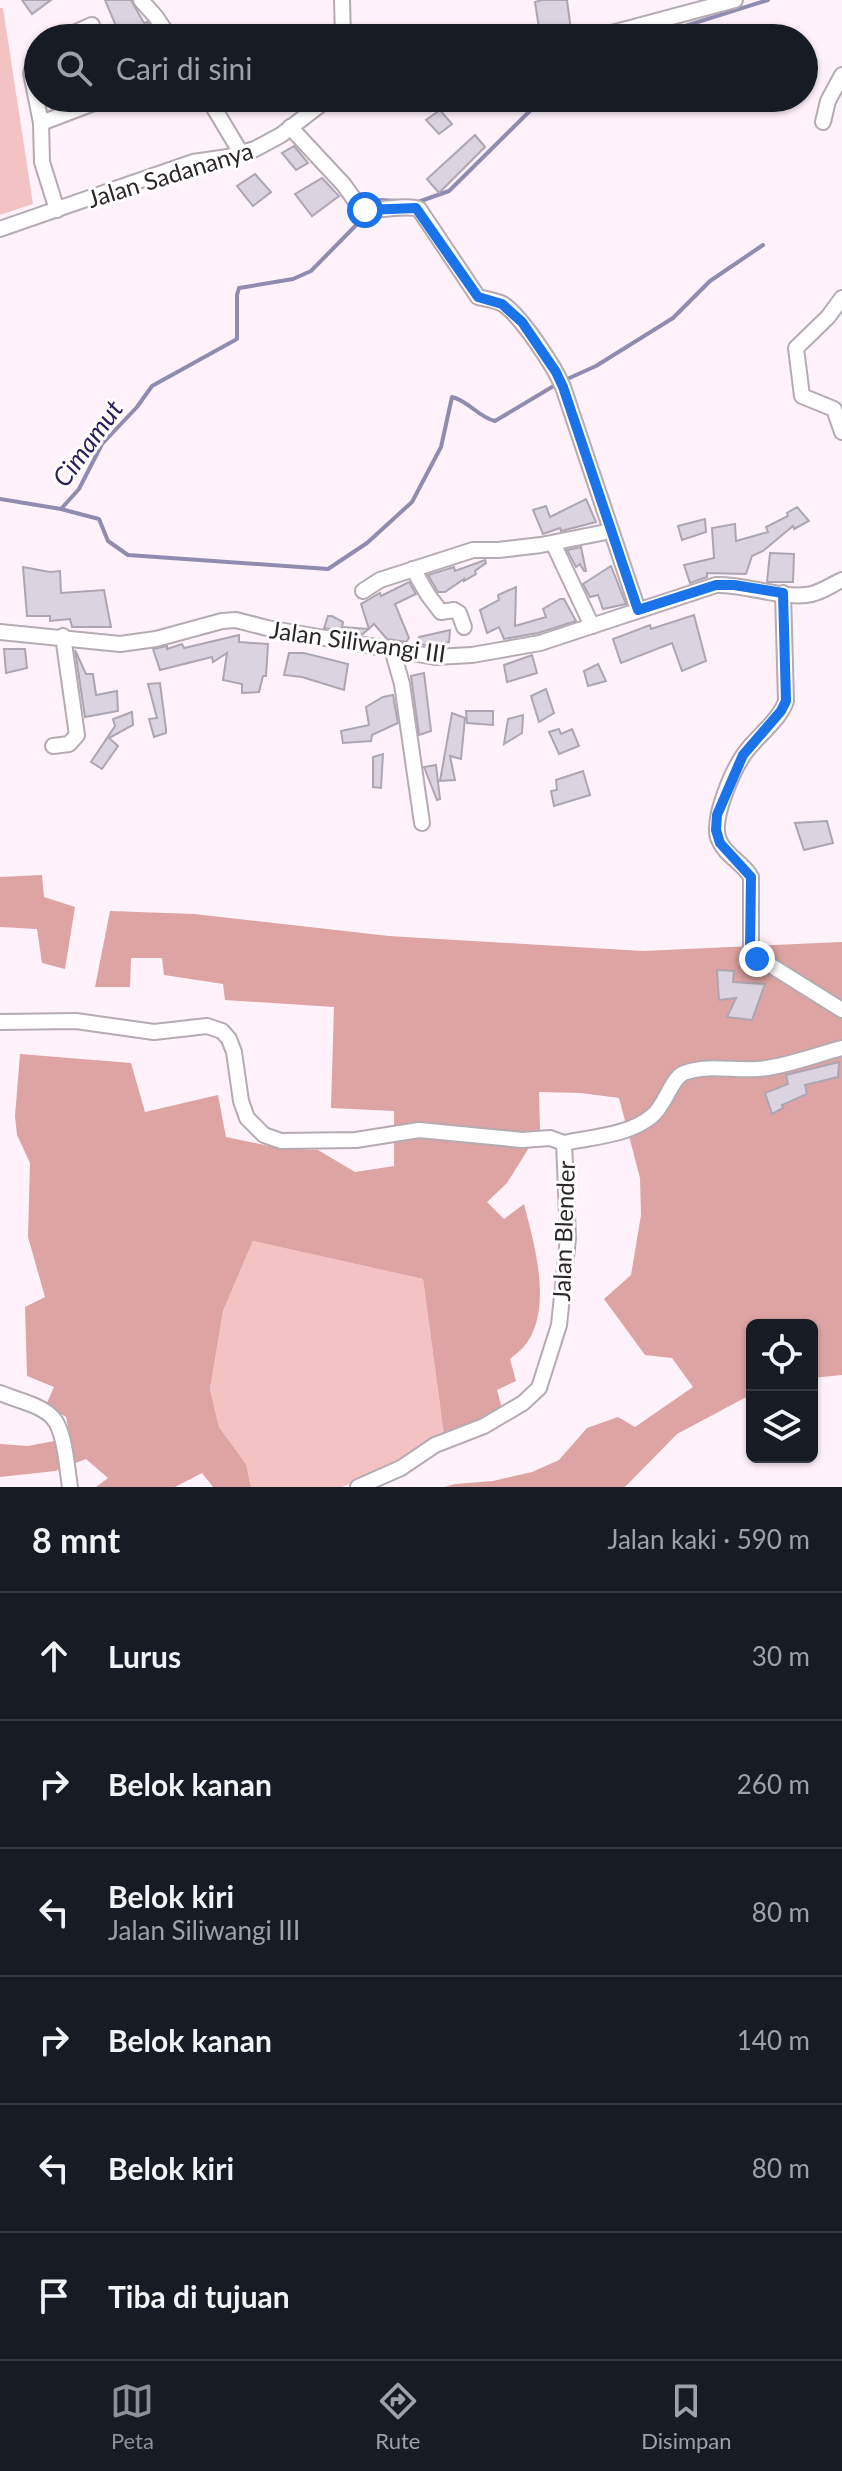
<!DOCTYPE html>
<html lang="id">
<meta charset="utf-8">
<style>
body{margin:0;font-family:Lato,sans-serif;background:#20242c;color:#f1f3f6}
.controls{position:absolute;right:24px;bottom:24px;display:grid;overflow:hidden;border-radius:12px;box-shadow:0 2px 6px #0004}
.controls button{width:72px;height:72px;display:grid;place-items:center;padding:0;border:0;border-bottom:2px solid #363941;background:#171b24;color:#f1f3f6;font:40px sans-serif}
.stop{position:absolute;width:24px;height:24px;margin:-18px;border:6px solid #1a73e8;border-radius:50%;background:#fff}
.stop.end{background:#1a73e8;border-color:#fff;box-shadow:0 2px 8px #0008}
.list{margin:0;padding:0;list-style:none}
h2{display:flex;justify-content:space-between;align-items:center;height:104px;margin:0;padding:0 32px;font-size:34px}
h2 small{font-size:26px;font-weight:400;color:#9ea1a6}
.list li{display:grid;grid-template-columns:52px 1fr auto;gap:24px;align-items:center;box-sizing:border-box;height:128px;padding:0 32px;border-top:2px solid #363941}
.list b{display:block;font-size:30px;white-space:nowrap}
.list p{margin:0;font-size:26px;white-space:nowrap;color:#9ea1a6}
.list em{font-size:26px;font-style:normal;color:#9ea1a6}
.icon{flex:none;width:44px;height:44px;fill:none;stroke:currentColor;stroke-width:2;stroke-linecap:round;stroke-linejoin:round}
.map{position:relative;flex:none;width:842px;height:1487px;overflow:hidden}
.search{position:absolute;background:#171b24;box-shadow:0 2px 6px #0004;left:24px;right:24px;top:24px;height:88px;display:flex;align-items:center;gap:20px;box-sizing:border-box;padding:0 28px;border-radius:44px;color:#9ea1a6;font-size:30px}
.sheet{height:872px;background:#171b24}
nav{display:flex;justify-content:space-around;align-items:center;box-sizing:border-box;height:112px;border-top:2px solid #363941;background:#171b24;font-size:22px;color:#9ea1a6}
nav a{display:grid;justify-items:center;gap:4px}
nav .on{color:#8c9099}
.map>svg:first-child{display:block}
.green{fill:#f3c3c3}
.forest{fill:#dda4a3}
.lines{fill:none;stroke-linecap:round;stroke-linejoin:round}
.stream{stroke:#908caf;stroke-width:4}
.building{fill:#dbd3e0;stroke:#ada6b2;stroke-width:2}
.minor-casing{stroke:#b6aab3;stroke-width:18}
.minor{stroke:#fff;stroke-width:14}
.route{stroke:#1a73e8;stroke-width:10}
.labels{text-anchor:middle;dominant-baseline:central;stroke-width:6;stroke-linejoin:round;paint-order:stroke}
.street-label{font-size:24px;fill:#2b2629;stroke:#fff}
.water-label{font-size:26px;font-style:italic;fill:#2c1f58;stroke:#fff}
</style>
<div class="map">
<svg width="842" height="1487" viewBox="0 0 842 1487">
<rect width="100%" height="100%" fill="#fff2fb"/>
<!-- green -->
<g class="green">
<path d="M0,8h3l30,196 -33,11z"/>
<path d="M253,1241l170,38 21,156 -45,29 -57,23h-91l-5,-23 -27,-37 -9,-38 13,-78z"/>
</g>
<!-- forest -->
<g class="forest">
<path d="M42,875l2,22 31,10 -10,62 -23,-6 -5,-34 -37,-2v-50z"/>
<path d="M110,911l84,3 195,22 254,15 199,-9v433l-30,3v-53h-60v69l-75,40 -52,53h-180l10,-3 38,-3 39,-9 27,-12 28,-32 31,-11 17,10 58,-40 -21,-29 -27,-3 -41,-56 27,-24 10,-60 -1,-37 -21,-80 -38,-5 -42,-1 1,38 -33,53 -20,19 17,17 20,-15c10,39 28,100 4,137 -4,7 -12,13 -18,18l6,22 -19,9 5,18 -28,16 -30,11 -21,-156 -170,-38 -30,70 -13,78 9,38 27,37 5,23h-38l-11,-14 -27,14h-79l12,-9 -22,-19 -31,12 -55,6v-33l28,2 42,-8 -4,-21 -20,-12 8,-18 -27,-11 -2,-69 20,-10 -17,-60 2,-74 -13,-28 -2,-19 5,-62 111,9 14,49 73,-17 8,42 48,10 44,3 37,22 39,-6v-55l-63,-3 3,-101 -109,-7 -2,-16 -59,-9 -2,-17h-31l-1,29h-35z"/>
</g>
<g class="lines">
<!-- stream -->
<g class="stream">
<path d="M647,38l121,-38"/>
<path d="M418,202l31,-11 94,-93"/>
<path d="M371,205l6,-5 24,1"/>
<path d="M565,380l31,-14 77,-48 37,-37 53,-36"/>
<path d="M0,499l61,10 18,-20 23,-45 35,-37 15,-21 85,-47v-44l2,-7 54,-9 18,-8 57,-58"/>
<path d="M61,509l38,10 9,22 20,14 200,14 39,-26 45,-41 29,-55 11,-50c17,4 26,20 43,24l62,-37"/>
</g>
</g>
<!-- building -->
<g class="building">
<path d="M22,0h29l-19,14z"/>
<path d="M105,0h26l13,23 3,-1 11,16h-37z"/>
<path d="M542,0h25l4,30 -31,5 -5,-33z"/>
<path d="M440,110l12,14 -13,10 -13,-14z"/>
<path d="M475,135l10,12 -46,46 -12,-14z"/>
<path d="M294,146l14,17 -12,7 -14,-17z"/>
<path d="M255,174l16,18 -18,14 -16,-20z"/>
<path d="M322,178l17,18 -27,20 -17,-22z"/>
<path d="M586,499l10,23 -35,9 -1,-3 -17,6 -10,-24 13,-4 4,11z"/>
<path d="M797,507l12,14 -15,8 -1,-3 -30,25 -11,5 -6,18 -39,-1v4l-17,6 -6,-18 30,-7 -2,-30 23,-4 1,17 32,-9 -2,-5 22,-11 -1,-3z"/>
<path d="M705,519l1,13 -24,8 -4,-14z"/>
<path d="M581,547l5,24h-2l-4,-7 -4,3 -9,-17z"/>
<path d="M770,553l24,1 -1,28h-26z"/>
<path d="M485,560l1,3 -11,8 1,3 -12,7v-2l-19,13h-7l-10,-17 26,-8 1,4z"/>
<path d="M611,566l15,38 -23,5 -5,-14 -8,2 -7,-13z"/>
<path d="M23,567l27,5 10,-1 1,22 43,-3 7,37h-39l-2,-8 -20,2v-5h-23z"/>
<path d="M409,582l7,12 -21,10 14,34 -3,4 -19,-3 -13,-15 -11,10 -39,-6 4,-12h4l11,6 -1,5 27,2 -8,-25 19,-11 1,3z"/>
<path d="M516,587l-1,39 31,-9 -3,-8 17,-10h4l12,22 -38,12 -34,6 -5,-12 -12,6 -7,-23 19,-10 -1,-5z"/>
<path d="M694,615l12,46 -24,10 -10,-28 -51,20 -8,-24 37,-14 1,4z"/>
<path d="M450,630l-1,12 -15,5 -14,-3 -1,-7z"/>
<path d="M239,635v7l29,2 -2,32h-3l-4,16 -17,1v-9l-19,-4 4,-27 -14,9 -1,-5 -52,13 -7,-21 14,-3v3l15,-5 2,4z"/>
<path d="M4,649h21l2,19 -21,5z"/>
<path d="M75,650l11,24h7l3,21 21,-4 1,20 -33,6z"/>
<path d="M289,653h15l44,11 -4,26 -42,-13 -18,-2z"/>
<path d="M532,655l5,18 -30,9 -3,-17z"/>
<path d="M598,664l8,17 -18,5 -4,-15z"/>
<path d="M424,673l7,58 -12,4 -8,-59z"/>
<path d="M160,683l6,46v4l-12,4 -5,-18 8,-1 -9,-34z"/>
<path d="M546,689l8,24 -15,9 -8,-26z"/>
<path d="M393,695l5,28 -26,12 -1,6 -28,2 -2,-12 28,-6 -3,-18 17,-10z"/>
<path d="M466,711h27v14l-26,-2z"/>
<path d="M132,712l1,13 -24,13 9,8 -16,23 -11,-7 24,-36 -2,-7z"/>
<path d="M452,713l13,5 -4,41 -11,-3 5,24 -15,1z"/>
<path d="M523,715l-1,18 -18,11 4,-25z"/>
<path d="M559,729l2,5 11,-5 7,17 -20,8 -10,-22z"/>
<path d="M383,754l-2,34 -8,-1v-30z"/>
<path d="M436,765l4,34 -3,1 -13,-33z"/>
<path d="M583,771l7,24 -36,11 -3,-15 6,-1 -1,-10z"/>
<path d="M827,821l6,22 -29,7 -9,-27z"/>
<path d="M717,970l17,1 -1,11 32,2 -13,36 -25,-3 9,-19 -17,2z"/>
<path d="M839,1062l-1,15 -33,8 2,9 -25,11 1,3 -11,6 -7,-21 23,-9 -2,-9z"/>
</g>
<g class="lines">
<!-- minor casing -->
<g class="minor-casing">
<g id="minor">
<path d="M141,0l15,17 14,21"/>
<path d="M342,0l1,38"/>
<path d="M63,38l29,-13"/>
<path d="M593,38l142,-38"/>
<path d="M38,54l-7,19 10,50"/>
<path d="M208,98l33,55"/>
<path d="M823,122l5,-21 14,-26"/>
<path d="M290,127l54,58 17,24c17,3 44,-5 58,0l59,88c8,2 17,3 25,7 19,13 51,62 60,83l75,223"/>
<path d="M57,210l-15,-48 -1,-39 66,-25"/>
<path d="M0,229l193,-67 35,-5 27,-8 26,-14 48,-37"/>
<path d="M842,298l-14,19 -32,31 6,48 32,13 8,23"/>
<path d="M553,543l39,83"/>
<path d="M413,569l15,26 13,17 13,-2 5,3 5,14"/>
<path d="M363,591l17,-11 93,-30h25l43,-5 70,-14"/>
<path d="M783,593l3,108c-6,18 -26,33 -38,48 -14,17 -38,71 -29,91 6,15 24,23 32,37v76l91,57"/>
<path d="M0,632l120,12 36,-5 66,-18 14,-1 31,8 168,29 37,-2 68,-12 176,-58c29,-1 62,13 90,10 13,-1 25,-10 36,-15"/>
<path d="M392,649l10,35 20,139"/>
<path d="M53,746l16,-2 8,-9 -14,-99"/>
<path d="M0,1022l76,-1 78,11 53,-6 15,5 7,8 5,13 7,49 6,17 17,17 17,6 75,-1 63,-10 103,10 28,-2 14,5 4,95 -9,87 -20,63 -16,15 -39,23 -49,19 -34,23 -43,19"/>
<path d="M564,1143c28,-6 66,-8 88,-27 13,-10 20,-39 32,-43 25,-9 48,-2 74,-4 27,-2 57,-14 84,-21"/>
<path d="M0,1393c16,7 42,12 53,25 12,13 14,51 17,69"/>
</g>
</g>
<!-- minor -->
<use href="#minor" class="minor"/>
</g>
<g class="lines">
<!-- route -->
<path class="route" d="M365,210l51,-2 62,89 24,7 20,18 34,50 7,15 75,223 78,-25h18l49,8 3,108 -5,10 -38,44 -26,60 -1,15 4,13 31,34 -1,71 7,11"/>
</g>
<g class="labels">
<!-- street labels -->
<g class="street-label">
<text transform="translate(170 174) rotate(-17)">Jalan Sadananya</text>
<text transform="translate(358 641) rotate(8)">Jalan Siliwangi III</text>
<text transform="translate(563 1231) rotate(-88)">Jalan Blender</text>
</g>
<!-- water labels -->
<g class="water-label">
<text transform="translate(87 443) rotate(-54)">Cimamut</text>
</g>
</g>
</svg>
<div class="controls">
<button><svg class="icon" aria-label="locate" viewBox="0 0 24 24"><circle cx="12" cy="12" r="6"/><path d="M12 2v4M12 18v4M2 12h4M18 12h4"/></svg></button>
<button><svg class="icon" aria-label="layers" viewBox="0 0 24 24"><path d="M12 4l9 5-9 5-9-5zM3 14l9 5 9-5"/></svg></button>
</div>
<div class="stop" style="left:365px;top:210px"></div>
<div class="stop end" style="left:757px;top:959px"></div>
<div class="search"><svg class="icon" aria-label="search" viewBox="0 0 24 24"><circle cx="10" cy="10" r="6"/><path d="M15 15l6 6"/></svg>Cari di sini</div>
</div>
<section class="sheet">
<h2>8 mnt<small>Jalan kaki · 590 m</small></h2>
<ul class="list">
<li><svg class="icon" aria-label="ahead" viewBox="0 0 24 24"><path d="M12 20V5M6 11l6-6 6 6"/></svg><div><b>Lurus</b></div><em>30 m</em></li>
<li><svg class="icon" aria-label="right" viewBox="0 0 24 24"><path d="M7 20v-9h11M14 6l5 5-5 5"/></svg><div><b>Belok kanan</b></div><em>260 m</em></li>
<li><svg class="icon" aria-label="left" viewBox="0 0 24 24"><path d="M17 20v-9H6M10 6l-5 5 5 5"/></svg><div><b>Belok kiri</b><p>Jalan Siliwangi III</p></div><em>80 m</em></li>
<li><svg class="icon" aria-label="right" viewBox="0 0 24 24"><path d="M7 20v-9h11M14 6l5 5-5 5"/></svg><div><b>Belok kanan</b></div><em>140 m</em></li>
<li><svg class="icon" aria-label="left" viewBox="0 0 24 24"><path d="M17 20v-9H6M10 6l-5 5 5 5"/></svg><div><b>Belok kiri</b></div><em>80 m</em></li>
<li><svg class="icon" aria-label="arrive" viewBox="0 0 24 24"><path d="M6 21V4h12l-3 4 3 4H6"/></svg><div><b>Tiba di tujuan</b></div></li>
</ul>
</section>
<nav>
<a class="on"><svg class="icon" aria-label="map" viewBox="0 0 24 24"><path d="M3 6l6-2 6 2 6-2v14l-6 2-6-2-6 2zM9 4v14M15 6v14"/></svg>Peta</a>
<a><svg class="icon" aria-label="directions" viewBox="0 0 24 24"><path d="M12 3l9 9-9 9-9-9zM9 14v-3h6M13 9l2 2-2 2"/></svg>Rute</a>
<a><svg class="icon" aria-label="saved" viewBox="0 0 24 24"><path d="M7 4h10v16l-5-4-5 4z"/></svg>Disimpan</a>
</nav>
